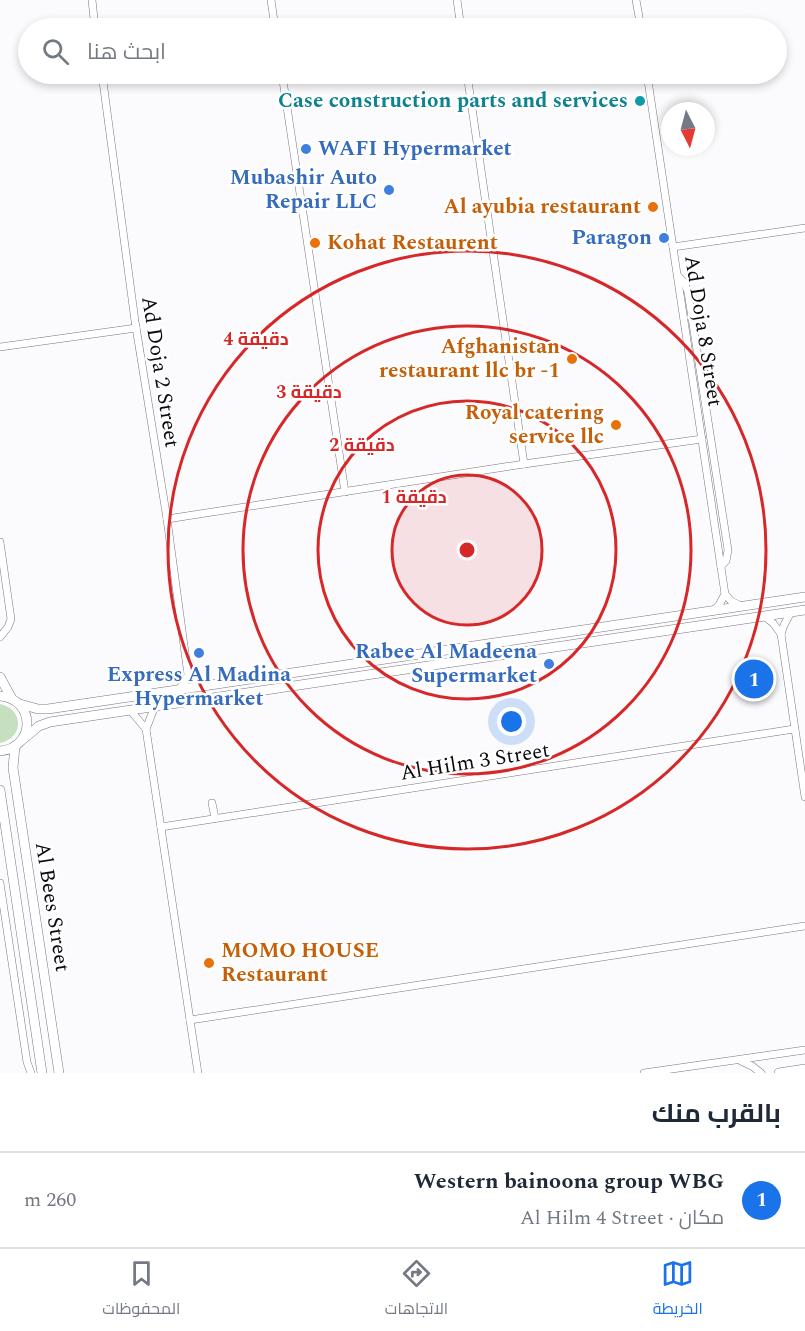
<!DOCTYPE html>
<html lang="ar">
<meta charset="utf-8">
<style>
body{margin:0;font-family:Spectral,Cairo,serif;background:#f6f6f7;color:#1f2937;direction:rtl}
.compass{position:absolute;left:661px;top:102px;width:54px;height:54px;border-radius:50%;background:#fff;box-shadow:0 3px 9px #0003;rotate:174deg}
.you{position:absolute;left:512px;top:722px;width:21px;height:21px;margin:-15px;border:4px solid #fff;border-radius:50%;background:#1a73e8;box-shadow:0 0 0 9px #1a73e833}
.badge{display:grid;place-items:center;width:39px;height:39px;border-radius:50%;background:#1a73e8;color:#fff;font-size:20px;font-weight:700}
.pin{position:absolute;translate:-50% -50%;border:3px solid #fff;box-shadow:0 2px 6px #0006}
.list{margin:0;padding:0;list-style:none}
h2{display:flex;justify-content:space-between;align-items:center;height:78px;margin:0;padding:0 24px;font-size:26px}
h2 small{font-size:20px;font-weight:400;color:#747a83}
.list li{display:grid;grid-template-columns:39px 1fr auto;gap:18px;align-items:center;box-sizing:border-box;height:96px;padding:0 24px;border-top:2px solid #e0e1e3}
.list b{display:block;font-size:22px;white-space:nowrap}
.list p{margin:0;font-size:20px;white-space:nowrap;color:#747a83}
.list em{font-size:20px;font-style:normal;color:#747a83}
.icon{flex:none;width:33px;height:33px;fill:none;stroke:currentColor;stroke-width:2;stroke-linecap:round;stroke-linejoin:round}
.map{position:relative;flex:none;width:805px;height:1073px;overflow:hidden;direction:ltr}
.search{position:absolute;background:#fff;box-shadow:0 3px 9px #0003;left:18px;right:18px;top:18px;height:66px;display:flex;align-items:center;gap:15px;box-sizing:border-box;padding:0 21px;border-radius:33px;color:#747a83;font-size:22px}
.sheet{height:174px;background:#fff}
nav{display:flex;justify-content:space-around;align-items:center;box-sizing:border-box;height:84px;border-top:2px solid #e0e1e3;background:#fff;font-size:16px;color:#747a83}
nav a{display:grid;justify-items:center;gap:3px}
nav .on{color:#1a73e8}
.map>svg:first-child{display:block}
.green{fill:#c6dfbe}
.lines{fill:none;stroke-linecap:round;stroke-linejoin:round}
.minor-casing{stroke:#797582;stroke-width:8}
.tertiary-casing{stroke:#797582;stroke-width:10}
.minor{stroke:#fff;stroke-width:7}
.tertiary{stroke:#fff;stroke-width:9}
.ring{fill:none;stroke:#d62828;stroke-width:3}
.culture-dot{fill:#0f9aa8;stroke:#fff;stroke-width:2}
.shop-dot{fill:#3f7fe0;stroke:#fff;stroke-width:2}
.food-dot{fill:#e8710a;stroke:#fff;stroke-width:2}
.labels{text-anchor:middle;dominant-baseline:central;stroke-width:5;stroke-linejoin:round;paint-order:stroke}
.culture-label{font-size:21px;font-weight:bold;fill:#0d838f;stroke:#fff;text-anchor:end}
.shop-label{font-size:21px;font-weight:bold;fill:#366cbe;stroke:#fff;text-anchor:end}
.food-label{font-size:21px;font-weight:bold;fill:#c56008;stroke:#fff;text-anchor:end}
.street-label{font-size:21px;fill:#0c0a0f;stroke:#fff}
.centre{fill:#d62828;stroke:#fff;stroke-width:3}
.ring-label{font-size:18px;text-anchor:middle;font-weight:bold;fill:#d62828;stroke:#fff;stroke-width:5;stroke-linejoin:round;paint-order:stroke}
</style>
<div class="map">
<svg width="805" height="1073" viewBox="0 0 805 1073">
<rect width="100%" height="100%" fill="#fbfafd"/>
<!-- green -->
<path class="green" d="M0,704c24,5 24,34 0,39z"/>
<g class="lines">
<!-- minor casing -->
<g class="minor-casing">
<g id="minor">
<path d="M92,0l3,28"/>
<path d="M271,0l4,28"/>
<path d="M457,0l4,28"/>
<path d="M636,0l5,28"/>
<path d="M102,74l33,247 32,198 21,156 -3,7 -7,8"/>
<path d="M282,74l63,418"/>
<path d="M467,74l57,390"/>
<path d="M647,74l78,520 6,7 10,5"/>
<path d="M673,247l132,-19"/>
<path d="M678,276l6,6 4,10 40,258 -2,11 -5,5"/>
<path d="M0,347l136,-19"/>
<path d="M167,519l357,-55 178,-25"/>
<path d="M0,542l11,77 -3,8 -8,10"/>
<path d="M713,611l6,-6 6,-11"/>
<path d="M791,612l-7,13 -3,9 24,163"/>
<path d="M764,616l9,7 8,11"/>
<path d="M130,710l16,19 52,344"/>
<path d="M146,729l9,-23"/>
<path d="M212,803l3,15"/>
<path d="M161,827l633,-98"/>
<path d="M0,883l27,179 4,11"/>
<path d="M190,1020l615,-94"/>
<path d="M741,1061l11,5 9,7"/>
<path d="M644,1073l161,-23"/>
</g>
</g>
<!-- tertiary casing -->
<g class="tertiary-casing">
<g id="tertiary">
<path d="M0,677l12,22"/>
<path d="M0,696c36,3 36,52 0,55"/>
<path d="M20,704l18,5h10l757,-112"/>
<path d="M22,740l17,-14 11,-4 755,-112"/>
<path d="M15,746l-2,22 46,305"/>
<path d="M0,790l42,283"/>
<path d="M779,1073l26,-4"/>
</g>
</g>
<!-- minor -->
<use href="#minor" class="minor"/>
<!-- tertiary -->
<use href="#tertiary" class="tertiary"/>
</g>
<!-- distance rings -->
<circle cx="467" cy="550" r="75" fill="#d62828" fill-opacity=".12"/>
<g class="ring">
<circle cx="467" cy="550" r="75"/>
<circle cx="467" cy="550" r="149"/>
<circle cx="467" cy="550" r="224"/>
<circle cx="467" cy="550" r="299"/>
</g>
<!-- markers -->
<circle class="culture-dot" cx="640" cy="101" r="6"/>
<g class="shop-dot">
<circle cx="306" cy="149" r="6"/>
<circle cx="389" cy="190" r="6"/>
<circle cx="664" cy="238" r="6"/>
<circle cx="199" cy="653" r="6"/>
<circle cx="549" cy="664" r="6"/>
</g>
<g class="food-dot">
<circle cx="653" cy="207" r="6"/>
<circle cx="315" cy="243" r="6"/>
<circle cx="572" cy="359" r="6"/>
<circle cx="616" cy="425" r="6"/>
<circle cx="209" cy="963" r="6"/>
</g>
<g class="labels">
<!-- culture labels -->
<g class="culture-label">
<text x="628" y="101">Case construction parts and services</text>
</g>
<!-- shop labels -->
<g class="shop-label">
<text x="318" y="149" text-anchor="start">WAFI Hypermarket</text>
<text x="377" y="178">Mubashir Auto<tspan x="377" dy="24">Repair LLC</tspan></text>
<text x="652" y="238">Paragon</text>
<text x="537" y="652">Rabee Al Madeena<tspan x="537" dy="24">Supermarket</tspan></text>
<text x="199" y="675" text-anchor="middle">Express Al Madina<tspan x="199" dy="24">Hypermarket</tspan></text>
</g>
<!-- food labels -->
<g class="food-label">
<text x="641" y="207">Al ayubia restaurant</text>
<text x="327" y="243" text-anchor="start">Kohat Restaurent</text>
<text x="560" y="347">Afghanistan<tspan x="560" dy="24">restaurant llc br -1</tspan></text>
<text x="604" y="413">Royal catering<tspan x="604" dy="24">service llc</tspan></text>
<text x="221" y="951" text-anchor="start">MOMO HOUSE<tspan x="221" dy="24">Restaurant</tspan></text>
</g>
<!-- street labels -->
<g class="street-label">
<text transform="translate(703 331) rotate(81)">Ad Doja 8 Street</text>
<text transform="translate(160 372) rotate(81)">Ad Doja 2 Street</text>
<text transform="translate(475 762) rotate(-9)">Al Hilm 3 Street</text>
<text transform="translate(52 907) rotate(81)">Al Bees Street</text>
</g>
</g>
<circle cx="467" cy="550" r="9" class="centre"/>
<g class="ring-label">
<text x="256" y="345">4 دقيقة</text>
<text x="309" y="398">3 دقيقة</text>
<text x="362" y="451">2 دقيقة</text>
<text x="414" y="503">1 دقيقة</text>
</g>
</svg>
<svg class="compass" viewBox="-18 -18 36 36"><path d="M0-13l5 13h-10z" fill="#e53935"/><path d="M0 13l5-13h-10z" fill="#747a83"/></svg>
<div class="you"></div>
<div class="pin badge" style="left:754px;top:679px">1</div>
<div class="search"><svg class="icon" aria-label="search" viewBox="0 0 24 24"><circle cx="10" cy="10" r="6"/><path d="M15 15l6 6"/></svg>ابحث هنا</div>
</div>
<section class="sheet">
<h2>بالقرب منك<small></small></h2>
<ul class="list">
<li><span class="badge">1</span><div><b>Western bainoona group WBG</b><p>مكان · Al Hilm 4 Street</p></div><em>260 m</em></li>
</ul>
</section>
<nav>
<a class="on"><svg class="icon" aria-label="map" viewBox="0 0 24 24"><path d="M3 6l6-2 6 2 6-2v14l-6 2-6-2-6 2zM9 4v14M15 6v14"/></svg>الخريطة</a>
<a><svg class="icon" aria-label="directions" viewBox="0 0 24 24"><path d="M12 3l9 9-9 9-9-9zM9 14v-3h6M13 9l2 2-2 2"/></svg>الاتجاهات</a>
<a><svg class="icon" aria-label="saved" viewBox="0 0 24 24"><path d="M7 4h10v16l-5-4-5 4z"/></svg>المحفوظات</a>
</nav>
